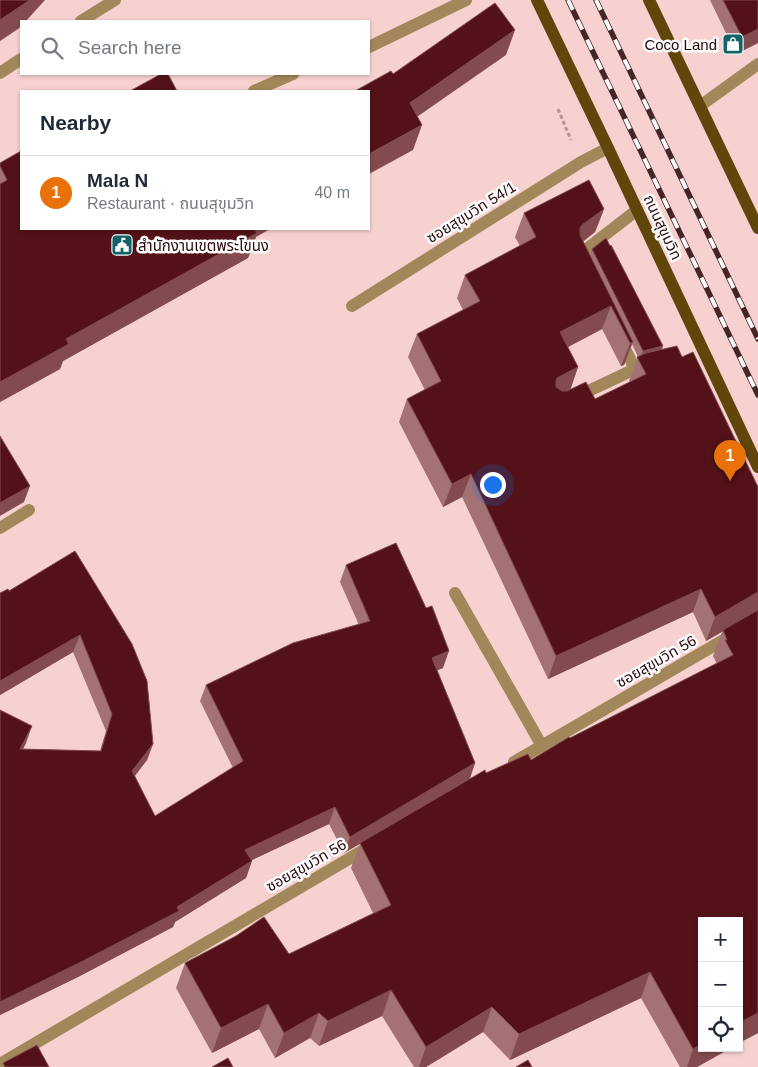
<!DOCTYPE html>
<meta charset="utf-8">
<style>
body{margin:0;font-family:Helvetica,"Noto Sans Thai",sans-serif;background:#f6f6f7;color:#1f2937}
.controls{position:absolute;right:15px;bottom:15px;display:grid;overflow:hidden;border-radius:0px;box-shadow:0 1px 4px #0004}
.controls button{width:45px;height:45px;display:grid;place-items:center;padding:0;border:0;border-bottom:1px solid #e0e1e3;background:#fff;color:#1f2937;font:25px sans-serif}
.you{position:absolute;left:492px;top:484px;width:18px;height:18px;margin:-12px;border:4px solid #fff;border-radius:50%;background:#1a73e8;box-shadow:0 0 0 8px #1a73e833}
.badge{display:grid;place-items:center;width:32px;height:32px;border-radius:50%;background:#126267;color:#fff;font-size:16px;font-weight:700}
.pin{position:absolute;translate:-50% -41px;filter:drop-shadow(0 1px 2px #0008)}
.pin::after{content:'';position:absolute;top:26px;width:18px;height:15px;background:inherit;clip-path:polygon(0 0,100% 0,50% 100%)}
.list{margin:0;padding:0;list-style:none}
h2{display:flex;justify-content:space-between;align-items:center;height:65px;margin:0;padding:0 20px;font-size:21px}
h2 small{font-size:16px;font-weight:400;color:#747a83}
.list li{display:grid;grid-template-columns:32px 1fr auto;gap:15px;align-items:center;box-sizing:border-box;height:75px;padding:0 20px;border-top:1px solid #e0e1e3}
.list b{display:block;font-size:19px;white-space:nowrap}
.list p{margin:0;font-size:16px;white-space:nowrap;color:#747a83}
.list em{font-size:16px;font-style:normal;color:#747a83}
.icon{flex:none;width:28px;height:28px;fill:none;stroke:currentColor;stroke-width:2;stroke-linecap:round;stroke-linejoin:round}
.map{position:relative;flex:none;width:758px;height:1067px;overflow:hidden}
.search{position:absolute;background:#fff;box-shadow:0 1px 4px #0004;left:20px;top:20px;width:350px;height:55px;display:flex;align-items:center;gap:12px;box-sizing:border-box;padding:0 18px;border-radius:0px;color:#747a83;font-size:19px}
.panel{position:absolute;background:#fff;box-shadow:0 1px 4px #0004;left:20px;top:90px;width:350px;height:140px;border-radius:0px}
.map>svg:first-child{display:block}
.lines{fill:none;stroke-linecap:round;stroke-linejoin:round}
.path{stroke:#b69392;stroke-width:3;stroke-dasharray:4 2.5;stroke-linecap:butt}
.service{stroke:#a2875a;stroke-width:12}
.minor{stroke:#a2875a;stroke-width:12}
.primary{stroke:#61460c;stroke-width:12}
.rail-casing{stroke:#452526;stroke-width:5.5}
.rail{stroke:#fcfcfc;stroke-width:4;stroke-dasharray:11;stroke-linecap:butt}
.wall{fill:#a47273;fill-rule:evenodd}
.shaded-wall{fill:#834b4e}
.building{fill:#521217;stroke:#834b4e}
.labels{text-anchor:middle;dominant-baseline:central;stroke-width:5;stroke-linejoin:round;paint-order:stroke}
.poi-label{font-size:15px;fill:#29090b;stroke:#fcfcfc;text-anchor:end}
.street-label{font-size:15px;fill:#29090b;stroke:#fcfcfc}
</style>
<div class="map">
<svg width="758" height="1067" viewBox="0 0 758 1067">
<rect width="100%" height="100%" fill="#f6d1cf"/>
<g class="lines">
<!-- path -->
<path class="path" d="M558,109l13,31"/>
<!-- service -->
<g class="service">
<path d="M369,47l97,-47"/>
<path d="M254,91l39,-17"/>
<path d="M581,260l-2,-5 58,-45"/>
<path d="M621,341l14,28 13,-3"/>
<path d="M576,397l59,-28"/>
<path d="M455,593l87,153"/>
</g>
<!-- minor -->
<g class="minor">
<path d="M81,21l34,-21"/>
<path d="M0,73l21,-14"/>
<path d="M700,106l58,-42"/>
<path d="M352,306l229,-144 27,-14"/>
<path d="M0,528l29,-18"/>
<path d="M514,762l244,-142"/>
<path d="M0,1064l369,-217"/>
</g>
<!-- primary -->
<g class="primary">
<path d="M537,0l71,148 150,319"/>
<path d="M649,0l109,228"/>
</g>
<!-- rail casing -->
<g class="rail-casing">
<g id="rail">
<path d="M568,0l190,395"/>
<path d="M596,0l162,339"/>
</g>
</g>
<!-- rail -->
<use href="#rail" class="rail"/>
</g>
<!-- wall -->
<g class="wall">
<path d="M710,0h48v43l-22,11z"/>
<path d="M0,163l256,74 -8,21 -185,103 -3,8 -60,33z"/>
<path d="M604,209l-9,23 -12,9 7,14 2,-6 70,100 20,8 76,130v546l-19,10v-122l-37,127h29l-34,19h-17l-39,-69 -131,62 -27,-28 -57,35h-12l-32,-51 -63,30 -9,-8 -35,20 -16,-29 -47,24 -36,-65 9,-25 104,-9 84,-41 -22,-45 9,-24 -16,9 -15,-29 -77,36 -6,18 -71,44 -2,5 -95,50 -78,38v-305l26,33 -3,6 77,2 6,-20 -33,-79 -73,43v-102l9,-2 66,-40 78,193 -6,16 -12,16 20,40 78,-48 -33,-67 6,-16 153,-60 -19,-43 6,-17 97,103 -6,2 38,93 -5,16 16,-6 45,-13 39,-22 147,-74 -4,-8 9,-24 -16,9 -13,-29 -145,67 -86,-182 -19,10 -44,-85 8,-23 18,-9 -17,-33 9,-23 46,-24 -6,-12 8,-23 55,-29 -5,-9 9,-24zM602,329l19,37 3,-1 8,-21 6,13 -9,24 1,1 -35,17 -25,-10 8,-22 -10,-20z"/>
</g>
<!-- shaded-wall -->
<g class="shaded-wall">
<path d="M30,0h15l-19,21h-5v5l-3,3 -18,12v-21z"/>
<path d="M758,29v14l-22,11 6,-17z"/>
<path d="M515,30l-9,25 -105,73 9,-25z"/>
<path d="M422,125l-9,25 -44,24v-20z"/>
<path d="M604,209l-9,23 -21,17 6,-21 2,-3z"/>
<path d="M246,229h24l-14,8 -8,21 -185,103 -3,8 -60,33v-20l66,-43z"/>
<path d="M611,306l-9,23 -51,27 9,-24z"/>
<path d="M633,342l-9,23 -3,1 9,-23z"/>
<path d="M663,346l-3,9 -21,5 4,-9z"/>
<path d="M578,367l-8,24 -21,11 8,-24z"/>
<path d="M471,474l-9,23 -19,10 9,-23z"/>
<path d="M30,486l-6,16 -24,14v-13z"/>
<path d="M701,589l-8,23 -145,67 8,-23z"/>
<path d="M758,592v20l-4,1 -48,28 9,-24z"/>
<path d="M80,635l-7,17 -73,43v-14z"/>
<path d="M449,651l-6,17 -17,7 6,-17z"/>
<path d="M32,726l-6,17 -12,23 6,-17z"/>
<path d="M153,744l-6,16 -21,27 6,-16z"/>
<path d="M475,763l-6,17 -125,73 6,-16z"/>
<path d="M335,807l-6,17 -90,42 6,-16z"/>
<path d="M252,861l-6,17 -71,44 -2,5 -95,50 -78,38v-13l177,-95z"/>
<path d="M650,972l-9,26 -131,62 9,-26z"/>
<path d="M391,990l-9,26 -63,30 9,-25z"/>
<path d="M268,1004l-9,25 -47,24 9,-25z"/>
<path d="M492,1007l-9,25 -57,35h-7l7,-20z"/>
<path d="M319,1013l-9,25 -35,20 9,-25z"/>
<path d="M758,1013v20l-19,10v-20z"/>
<path d="M702,1044v4h29l-34,19h-10l6,-18z"/>
</g>
<!-- building -->
<g class="building">
<path d="M0,0h30l-30,20z"/>
<path d="M723,0h35v29l-16,8z"/>
<path d="M495,3l20,27 -105,73 12,22 -53,29v-63h-14l36,-20 2,3z"/>
<path d="M161,74h7l9,17h-47z"/>
<path d="M21,151v78h233l3,4 -191,106 3,5 -69,38v-198l7,-4 -7,-14v-3z"/>
<path d="M589,180l15,29 -22,16 -2,3v7l53,107 -3,1 -19,-37 -51,26 18,35 -21,11 -1,4v5l6,4h5l19,-9 9,17 51,-25 -9,-17 9,-4 31,-7 5,11 11,-5 65,135v105l-43,25 -14,-28 -145,67 -85,-182 -19,10 -45,-85 34,-18 -24,-47 63,-33 -15,-26 71,-38 -12,-24z"/>
<path d="M606,238l4,8 1,-1 52,101 -20,5 -51,-102z"/>
<path d="M0,436l30,50 -30,17z"/>
<path d="M396,543l30,65 6,-2 17,45 -17,7 43,105 -125,74 -15,-30 -90,43 7,11 -75,46 2,4 -94,49 -85,42v-292l32,16 -12,23 81,2 11,-37 -32,-79 -80,46v-88l8,-4 1,2 66,-40 57,93 15,37 6,63 -21,27 23,45 88,-55 -37,-76 87,-42 77,-22 -24,-56z"/>
<path d="M758,610v403l-19,10v-102h-37v123l-9,5 -43,-77 -131,62 -27,-27 -66,40 -35,-57 -63,31 -9,-8 -35,20 -16,-29 -47,24 -36,-65 51,-27 28,-19 25,37 102,-49 -31,-62 125,-73 1,3 42,-19 3,6 38,-23 1,1 163,-83 -8,-15h2l-4,-10z"/>
<path d="M37,1045l12,22h-44l-2,-4z"/>
<path d="M228,1058l5,9h-21z"/>
<path d="M528,1060l4,7h-16z"/>
</g>
<!-- icons -->
<defs>
<g id="shop-square" transform="scale(1.125)"><rect x="-9" y="-9" width="18" height="18" rx="4" fill="#126267" stroke="#fcfcfc"/><path d="M-5-2.5h2.3a2.7 3.5 0 0 1 5.4 0H5L5.5 6h-11ZM-1.5-2.5h3a1.5 2.3 0 0 0-3 0Z" fill="#fff"/></g>
<g id="civic-square" transform="scale(1.125)"><rect x="-9" y="-9" width="18" height="18" rx="4" fill="#126267" stroke="#fcfcfc"/><path d="M-.6-6.5H3V-4.5H.6V-3L4-1V1h2V6H-6V1h2V-1L-.6-3ZM-1.2 2.5V6h2.4V2.5Z" fill="#fff"/></g>
</defs>
<g fill-rule="evenodd">
<use href="#shop-square" x="733" y="44"/>
<use href="#civic-square" x="122" y="245"/>
</g>
<g class="labels">
<!-- poi labels -->
<g class="poi-label">
<text x="717" y="44">Coco Land</text>
<text x="138" y="245" text-anchor="start">สำนักงานเขตพระโขนง</text>
</g>
<!-- street labels -->
<g class="street-label">
<text transform="translate(471 212) rotate(-32)">ซอยสุขุมวิท 54/1</text>
<text transform="translate(663 227) rotate(65)">ถนนสุขุมวิท</text>
<text transform="translate(656 661) rotate(-30)">ซอยสุขุมวิท 56</text>
<text transform="translate(306 865) rotate(-30)">ซอยสุขุมวิท 56</text>
</g>
</g>
</svg>
<div class="controls">
<button>+</button>
<button>−</button>
<button><svg class="icon" aria-label="locate" viewBox="0 0 24 24"><circle cx="12" cy="12" r="6"/><path d="M12 2v4M12 18v4M2 12h4M18 12h4"/></svg></button>
</div>
<div class="you"></div>
<div class="pin badge" style="left:730px;top:481px;background:#e8710a">1</div>
<div class="search"><svg class="icon" aria-label="search" viewBox="0 0 24 24"><circle cx="10" cy="10" r="6"/><path d="M15 15l6 6"/></svg>Search here</div>
<section class="panel">
<h2>Nearby<small></small></h2>
<ul class="list">
<li><span class="badge" style="background:#e8710a">1</span><div><b>Mala N</b><p>Restaurant · ถนนสุขุมวิท</p></div><em>40 m</em></li>
</ul>
</section>
</div>
